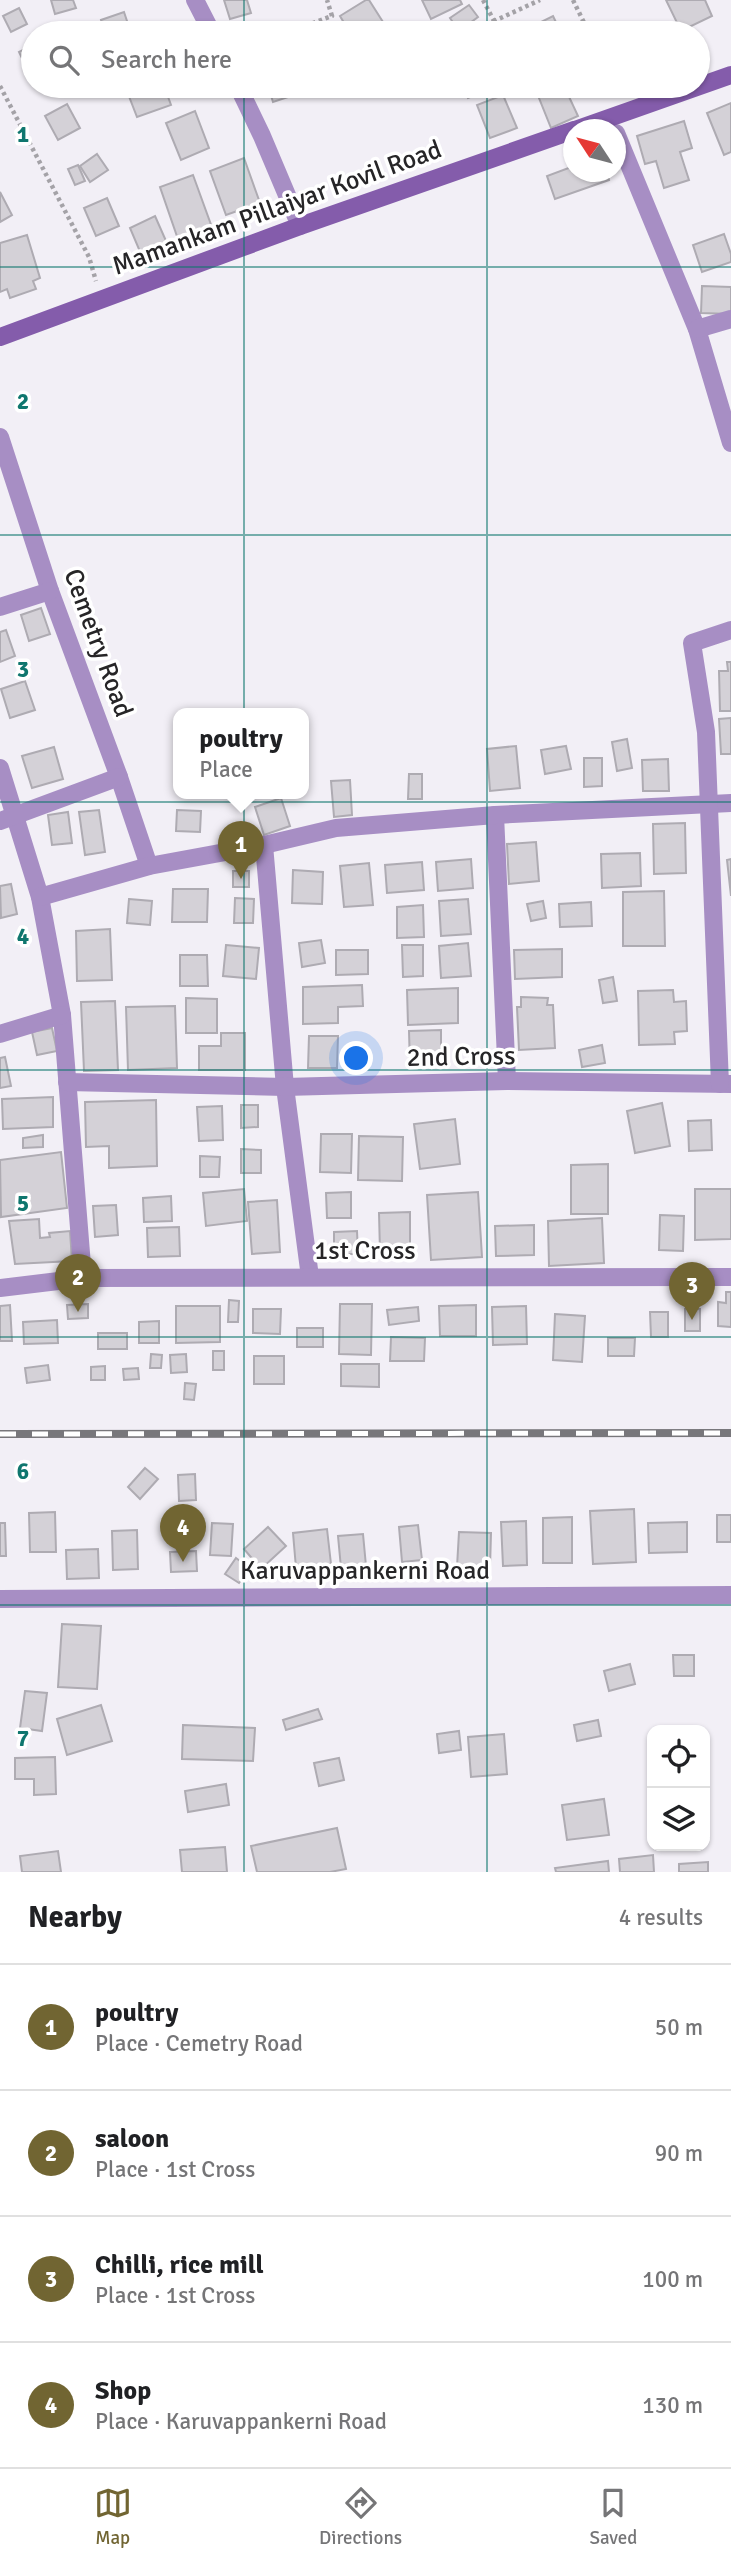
<!DOCTYPE html>
<meta charset="utf-8">
<style>
body{margin:0;font-family:Signika,sans-serif;background:#f2f2f2;color:#202124}
.controls{position:absolute;right:21px;bottom:21px;display:grid;overflow:hidden;border-radius:14px;box-shadow:0 2px 5px #0004}
.controls button{width:63px;height:63px;display:grid;place-items:center;padding:0;border:0;border-bottom:2px solid #e0e0e0;background:#fff;color:#202124;font:35px sans-serif}
.compass{position:absolute;left:563px;top:119px;width:63px;height:63px;border-radius:50%;background:#fff;box-shadow:0 2px 5px #0004;rotate:306deg}
.you{position:absolute;left:357px;top:1059px;width:24px;height:24px;margin:-18px;border:5px solid #fff;border-radius:50%;background:#1a73e8;box-shadow:0 0 0 10px #1a73e833}
.badge{display:grid;place-items:center;width:46px;height:46px;border-radius:50%;background:#716532;color:#fff;font-size:23px;font-weight:700}
.pin{position:absolute;translate:-50% -58px;filter:drop-shadow(0 2px 4px #0008)}
.pin::after{content:'';position:absolute;top:37px;width:24px;height:21px;background:inherit;clip-path:polygon(0 0,100% 0,50% 100%)}
.popup{position:absolute;left:173px;top:708px;width:136px;height:91px;box-sizing:border-box;display:grid;place-content:center;border-radius:14px;background:#fff;filter:drop-shadow(0 2px 5px #0005);font-size:23px;white-space:nowrap;color:#757577}
.popup b{font-size:26px;color:#202124}
.popup::after{content:'';position:absolute;left:50%;top:100%;margin-left:-14px;border:14px solid transparent;border-top-color:#fff}
.list{margin:0;padding:0;list-style:none}
h2{display:flex;justify-content:space-between;align-items:center;height:91px;margin:0;padding:0 28px;font-size:30px}
h2 small{font-size:23px;font-weight:400;color:#757577}
.list li{display:grid;grid-template-columns:46px 1fr auto;gap:21px;align-items:center;box-sizing:border-box;height:126px;padding:0 28px;border-top:2px solid #e0e0e0}
.list b{display:block;font-size:26px;white-space:nowrap}
.list p{margin:0;font-size:23px;white-space:nowrap;color:#757577}
.list em{font-size:23px;font-style:normal;color:#757577}
.icon{flex:none;width:38px;height:38px;fill:none;stroke:currentColor;stroke-width:2;stroke-linecap:round;stroke-linejoin:round}
.map{position:relative;flex:none;width:731px;height:1872px;overflow:hidden}
.search{position:absolute;background:#fff;box-shadow:0 2px 5px #0004;left:21px;right:21px;top:21px;height:77px;display:flex;align-items:center;gap:18px;box-sizing:border-box;padding:0 24px;border-radius:38px;color:#757577;font-size:26px}
.sheet{height:595px;background:#fff}
nav{display:flex;justify-content:space-around;align-items:center;box-sizing:border-box;height:98px;border-top:2px solid #e0e0e0;background:#fff;font-size:19px;color:#757577}
nav a{display:grid;justify-items:center;gap:4px}
nav .on{color:#716532}
.map>svg:first-child{display:block}
.building{fill:#d4d1d7;stroke:#aeabb2;stroke-width:2}
.lines{fill:none;stroke-linecap:round;stroke-linejoin:round}
.path{stroke:#a4a2a7;stroke-width:4.5;stroke-dasharray:3.5 3.5;stroke-linecap:butt}
.minor{stroke:#a78ec4;stroke-width:18}
.tertiary{stroke:#a78ec4;stroke-width:18}
.secondary{stroke:#845cab;stroke-width:18}
.rail-casing{stroke:#78777b;stroke-width:8}
.rail{stroke:#fff;stroke-width:5;stroke-dasharray:16;stroke-linecap:butt}
.grid{fill:none;stroke:#0f766e;stroke-width:2;stroke-opacity:0.55}
.labels{text-anchor:middle;dominant-baseline:central;stroke-width:7;stroke-linejoin:round;paint-order:stroke}
.street-label{font-size:26px;fill:#262527;stroke:#fff}
.grid-label{font-size:23px;text-anchor:middle;font-weight:bold;fill:#0f766e;stroke:#fff;stroke-width:7;stroke-linejoin:round;paint-order:stroke}
</style>
<div class="map">
<svg width="731" height="1872" viewBox="0 0 731 1872">
<rect width="100%" height="100%" fill="#f2eff6"/>
<!-- building -->
<g class="building">
<path d="M51,0h22l3,8 -21,6z"/>
<path d="M224,0h23l4,13 -21,6z"/>
<path d="M366,0h3l21,33h-40l-10,-17z"/>
<path d="M422,0h38l2,4 -31,15z"/>
<path d="M666,0h39l7,16 -31,15z"/>
<path d="M469,5l9,12 -19,14 -9,-13z"/>
<path d="M19,8l8,16 -16,8 -8,-16z"/>
<path d="M124,12l7,21h-26l-4,-13z"/>
<path d="M553,16l8,17h-42z"/>
<path d="M629,24l5,9h-24z"/>
<path d="M33,45v36l-14,-29z"/>
<path d="M125,86h39l7,19 -34,12z"/>
<path d="M268,86h37l1,5 -33,11z"/>
<path d="M463,86h34l-29,12z"/>
<path d="M554,86h10l14,30 -27,12 -14,-35z"/>
<path d="M503,95l14,33 -27,10 -13,-33z"/>
<path d="M731,103v49l-7,3 -17,-42z"/>
<path d="M67,104l13,24 -22,12 -13,-24z"/>
<path d="M195,111l14,37 -28,12 -15,-37z"/>
<path d="M684,121l8,27 -12,4 9,28 -25,8 -8,-27 -11,3 -8,-28z"/>
<path d="M97,154l11,16 -18,12 -10,-16z"/>
<path d="M244,158l16,45 -34,12 -16,-44z"/>
<path d="M78,165l7,16 -10,4 -7,-16z"/>
<path d="M574,166v6h33l2,8 -54,19 -8,-23z"/>
<path d="M193,175l21,58 -34,12 -20,-58z"/>
<path d="M0,192l12,23 -12,7z"/>
<path d="M107,198l12,28 -23,10 -12,-28z"/>
<path d="M155,216l15,34 -26,11 -14,-33z"/>
<path d="M724,234l7,20v8l-29,10 -9,-27z"/>
<path d="M27,235l13,43 -7,3 3,8 -26,9 -3,-9 -7,3v-49z"/>
<path d="M702,286l29,1v27l-30,-1z"/>
<path d="M41,608l9,26 -21,7 -8,-26z"/>
<path d="M6,630l9,26 -15,6v-30z"/>
<path d="M727,662h4v49h-11l-1,-40h9z"/>
<path d="M25,681l10,29 -25,8 -9,-29z"/>
<path d="M731,718v36h-10l-2,-35z"/>
<path d="M627,739l5,29 -15,3 -5,-29z"/>
<path d="M516,746l4,42 -30,3 -3,-42z"/>
<path d="M566,746l5,23 -26,5 -4,-24z"/>
<path d="M54,747l9,32 -31,9 -10,-32z"/>
<path d="M584,758h18v28l-18,1z"/>
<path d="M668,759l1,32h-26l-1,-31z"/>
<path d="M409,774h13v25h-14z"/>
<path d="M350,780l2,35 -18,2 -3,-36z"/>
<path d="M281,798l9,28 -26,9 -9,-28z"/>
<path d="M99,810l6,42 -20,3 -6,-43z"/>
<path d="M177,810l24,1 -1,21 -24,-1z"/>
<path d="M68,812l4,31 -20,2 -4,-30z"/>
<path d="M685,823l1,50 -32,1 -1,-50z"/>
<path d="M536,842l3,39 -30,3 -2,-40z"/>
<path d="M640,853l1,33 -39,2 -1,-34z"/>
<path d="M471,859l2,29 -35,3 -2,-29z"/>
<path d="M731,859v37l-4,-36z"/>
<path d="M422,862l2,28 -37,3 -2,-28z"/>
<path d="M369,863l4,42 -29,2 -4,-41z"/>
<path d="M293,870l30,2 -1,32 -30,-1z"/>
<rect x="233" y="871" width="16" height="16"/>
<path d="M11,884l6,30 -16,4 -1,-32z"/>
<path d="M173,889h35l-1,33h-35z"/>
<path d="M664,891l1,55h-42v-54z"/>
<path d="M235,898l19,1 -1,24h-19z"/>
<path d="M129,899l23,2 -2,24 -23,-2z"/>
<path d="M468,899l3,35 -30,2 -2,-35z"/>
<path d="M543,901l3,17 -15,3 -4,-17z"/>
<path d="M591,902l1,24 -32,1 -1,-23z"/>
<path d="M423,905l1,32 -27,1v-31z"/>
<path d="M110,929l2,51 -35,1 -1,-50z"/>
<path d="M321,940l4,23 -23,4 -3,-24z"/>
<path d="M468,943l3,33 -30,2 -2,-32z"/>
<path d="M226,945l33,3 -3,31 -33,-3z"/>
<path d="M402,945h21v31l-20,1z"/>
<path d="M562,949v28l-47,2 -1,-29z"/>
<path d="M336,950h32v24l-32,1z"/>
<path d="M180,955h27l1,31h-28z"/>
<path d="M613,977l4,24 -14,2 -4,-23z"/>
<path d="M362,985l1,21 -25,1v16l-35,1v-37z"/>
<path d="M458,988v35l-50,2 -1,-35z"/>
<path d="M673,990l1,12 12,-1 1,30 -13,1 1,12 -36,1 -1,-54z"/>
<path d="M521,997l27,1 -1,7h6l2,43 -36,2 -2,-43h4z"/>
<path d="M186,998l31,1v34h-31z"/>
<path d="M115,1001l3,69 -34,1 -3,-69z"/>
<path d="M175,1006l2,62 -49,2 -2,-63z"/>
<path d="M52,1028l5,23 -20,4 -5,-23z"/>
<path d="M441,1030v36l-31,1 -1,-36z"/>
<path d="M221,1033h24v37h-46v-24h22z"/>
<path d="M309,1036h29l-1,32h-29z"/>
<path d="M602,1045l3,18 -23,4 -3,-17z"/>
<path d="M5,1057l6,29 -11,2v-30z"/>
<path d="M53,1097v30l-50,2 -1,-30z"/>
<path d="M156,1100l1,66 -48,2v-22l-23,1 -1,-45z"/>
<path d="M662,1103l8,43 -35,7 -8,-42z"/>
<path d="M241,1105h17v22l-17,1z"/>
<path d="M222,1106l1,34 -24,1 -2,-34z"/>
<path d="M455,1119l5,45 -40,5 -6,-45z"/>
<path d="M711,1120l1,30 -23,1 -1,-30z"/>
<path d="M321,1134h31l-1,39 -31,-1z"/>
<path d="M43,1135v12l-20,1v-10z"/>
<path d="M359,1136l44,1 -1,44 -44,-1z"/>
<path d="M241,1149l20,1v23h-20z"/>
<path d="M61,1152l6,56 -66,9 -1,-57z"/>
<path d="M200,1156l20,1 -1,20h-19z"/>
<path d="M608,1164v50h-37v-49z"/>
<path d="M244,1189l3,32 -41,5 -3,-33z"/>
<path d="M695,1189h36v50l-36,1z"/>
<path d="M351,1192v26h-24l-1,-25z"/>
<path d="M478,1192l4,65 -51,3 -4,-65z"/>
<path d="M171,1196l1,25 -28,1 -1,-24z"/>
<path d="M277,1200l3,52 -28,2 -4,-52z"/>
<path d="M116,1205l2,30 -23,2 -2,-31z"/>
<path d="M410,1212v39l-30,1 -1,-39z"/>
<path d="M660,1215l24,1 -1,35 -24,-1z"/>
<path d="M602,1218l2,45 -55,3 -1,-45z"/>
<path d="M39,1219l1,19 10,-1 -1,-4 21,-2 2,30 -57,3 -6,-43z"/>
<path d="M534,1225v30l-38,1 -1,-30z"/>
<path d="M179,1227l1,29 -32,1 -1,-29z"/>
<path d="M357,1231l1,23h-24v-22z"/>
<path d="M726,1292h5v35l-13,-1v-24l8,1z"/>
<path d="M229,1300l10,1 -1,21h-10z"/>
<path d="M88,1304v14l-20,1 -1,-14z"/>
<path d="M340,1304h32l-1,51 -32,-1z"/>
<path d="M10,1305l2,36h-12v-35z"/>
<path d="M476,1305v31h-36l-1,-30z"/>
<path d="M176,1306h44v36l-44,1z"/>
<path d="M526,1306l1,38 -34,1 -1,-38z"/>
<path d="M418,1307l1,14 -30,4 -2,-15z"/>
<path d="M253,1309h28l-1,25 -27,-1z"/>
<rect x="685" y="1309" width="15" height="22"/>
<path d="M650,1312h18v25h-17z"/>
<path d="M555,1314l30,2 -3,46 -29,-2z"/>
<path d="M57,1320l1,23 -34,1 -1,-22z"/>
<path d="M159,1321v22h-20v-21z"/>
<rect x="297" y="1328" width="26" height="19"/>
<rect x="98" y="1333" width="29" height="16"/>
<path d="M391,1337l34,1 -1,23h-34z"/>
<path d="M608,1338h27l-1,18h-26z"/>
<rect x="213" y="1351" width="11" height="19"/>
<path d="M151,1354l11,1 -1,13h-11z"/>
<path d="M186,1354l1,18 -16,1 -1,-18z"/>
<rect x="254" y="1356" width="30" height="28"/>
<path d="M341,1364h38v23l-38,-1z"/>
<path d="M48,1365l2,15 -23,3 -2,-15z"/>
<path d="M105,1366v14h-14v-13z"/>
<path d="M138,1368l1,11 -15,1 -1,-11z"/>
<path d="M185,1383l11,1 -2,16 -10,-1z"/>
<path d="M145,1468l13,11 -18,20 -12,-12z"/>
<path d="M195,1474l1,26 -17,1 -1,-26z"/>
<path d="M634,1509l2,53 -43,2 -3,-53z"/>
<path d="M55,1512l1,40h-26l-1,-39z"/>
<rect x="717" y="1515" width="14" height="27"/>
<path d="M572,1517v46h-29v-45z"/>
<path d="M526,1521l1,44 -24,1 -2,-44z"/>
<path d="M687,1522v30l-38,1 -1,-30z"/>
<path d="M0,1523h5l1,33h-6z"/>
<path d="M212,1523l21,1 -2,32 -21,-1z"/>
<path d="M418,1525l4,35 -20,2 -3,-35z"/>
<path d="M268,1527l18,19 -25,23 -17,-20z"/>
<path d="M327,1529l4,35 -35,4 -3,-35z"/>
<path d="M137,1530l1,39 -25,1 -1,-39z"/>
<path d="M459,1532l32,1 -1,35 -33,-1z"/>
<path d="M363,1534l3,32 -25,2 -3,-32z"/>
<path d="M98,1549l1,29 -32,1 -1,-29z"/>
<path d="M196,1551l1,20 -26,1 -1,-20z"/>
<path d="M236,1558l13,10 -10,15 -14,-9z"/>
<path d="M62,1624l39,2 -4,63 -39,-2z"/>
<path d="M673,1655h21v21h-20z"/>
<path d="M630,1664l5,20 -26,7 -5,-20z"/>
<path d="M25,1691l22,2 -5,38 -22,-3z"/>
<path d="M101,1705l11,36 -45,14 -10,-36z"/>
<path d="M318,1709l4,10 -36,11 -3,-10z"/>
<path d="M598,1720l3,16 -24,5 -3,-16z"/>
<path d="M183,1725l72,3 -2,33 -71,-2z"/>
<path d="M459,1731l2,19 -22,3 -2,-19z"/>
<path d="M504,1734l3,40 -36,3 -3,-40z"/>
<path d="M55,1757l1,37 -22,1v-16h-19v-21z"/>
<path d="M339,1758l5,22 -25,6 -5,-23z"/>
<path d="M226,1784l3,21 -41,7 -3,-21z"/>
<path d="M604,1799l5,36 -42,5 -5,-35z"/>
<rect x="705" y="1809" width="4" height="28"/>
<path d="M337,1828l9,41 -16,3h-73l-6,-26z"/>
<path d="M225,1847l2,25h-45l-2,-22z"/>
<path d="M58,1851l3,21h-39l-2,-16z"/>
<path d="M653,1855l1,17h-34l-1,-13z"/>
<path d="M608,1861l1,11h-53l-1,-4z"/>
<path d="M708,1862v10h-29v-8z"/>
</g>
<g class="lines">
<!-- path -->
<g class="path">
<path d="M483,0l11,21"/>
<path d="M573,0l16,33"/>
<path d="M286,33l46,-17 -5,-16"/>
<path d="M468,33l72,-33"/>
<path d="M0,86l89,171 7,24"/>
</g>
<!-- minor -->
<g class="minor">
<path d="M195,0l17,33"/>
<path d="M238,86l24,50 38,90"/>
<path d="M616,133l81,196 34,114"/>
<path d="M697,329l34,-10"/>
<path d="M0,437l50,154 69,186 30,89"/>
<path d="M0,607l50,-16"/>
<path d="M0,768l40,129 22,118 21,263"/>
<path d="M495,815l12,266"/>
<path d="M0,821l119,-44"/>
<path d="M264,845l21,242 25,190"/>
<path d="M40,897l109,-31 115,-21 72,-17 159,-13 236,-12"/>
<path d="M0,1034l62,-19"/>
<path d="M67,1082l218,5 222,-6 224,3"/>
<path d="M720,1084l-14,-352 -14,-89 39,-13"/>
</g>
<!-- tertiary -->
<g class="tertiary">
<path d="M0,1288l83,-10 648,-1"/>
<path d="M0,1599l731,-4"/>
</g>
<!-- secondary -->
<g class="secondary">
<path d="M575,130l156,-55"/>
<path d="M0,337l300,-111 274,-96"/>
</g>
<!-- rail casing -->
<g class="rail-casing">
<path id="rail" d="M0,1434l731,-1"/>
</g>
<!-- rail -->
<use href="#rail" class="rail"/>
</g>
<!-- grid -->
<path class="grid" d="M244,0v33M487,0v33M244,86v1786M487,86v1786M0,267h731M0,535h731M0,802h731M0,1070h731M0,1337h731M0,1605h731"/>
<g class="labels">
<!-- street labels -->
<g class="street-label">
<text transform="translate(277 208) rotate(-20)">Mamankam Pillaiyar Kovil Road</text>
<text transform="translate(98 643) rotate(70)">Cemetry Road</text>
<text transform="translate(461 1057) rotate(-1)">2nd Cross</text>
<text x="365" y="1251">1st Cross</text>
<text x="365" y="1571">Karuvappankerni Road</text>
</g>
</g>
<g class="grid-label">
<text x="23" y="142">1</text>
<text x="23" y="409">2</text>
<text x="23" y="677">3</text>
<text x="23" y="944">4</text>
<text x="23" y="1211">5</text>
<text x="23" y="1479">6</text>
<text x="23" y="1746">7</text>
</g>
</svg>
<div class="controls">
<button><svg class="icon" aria-label="locate" viewBox="0 0 24 24"><circle cx="12" cy="12" r="6"/><path d="M12 2v4M12 18v4M2 12h4M18 12h4"/></svg></button>
<button><svg class="icon" aria-label="layers" viewBox="0 0 24 24"><path d="M12 4l9 5-9 5-9-5zM3 14l9 5 9-5"/></svg></button>
</div>
<svg class="compass" viewBox="-18 -18 36 36"><path d="M0-13l5 13h-10z" fill="#e53935"/><path d="M0 13l5-13h-10z" fill="#757577"/></svg>
<div class="you"></div>
<div class="pin badge" style="left:241px;top:879px">1</div>
<div class="popup"><b>poultry</b>Place</div>
<div class="pin badge" style="left:78px;top:1312px">2</div>
<div class="pin badge" style="left:692px;top:1320px">3</div>
<div class="pin badge" style="left:183px;top:1562px">4</div>
<div class="search"><svg class="icon" aria-label="search" viewBox="0 0 24 24"><circle cx="10" cy="10" r="6"/><path d="M15 15l6 6"/></svg>Search here</div>
</div>
<section class="sheet">
<h2>Nearby<small>4 results</small></h2>
<ul class="list">
<li><span class="badge">1</span><div><b>poultry</b><p>Place · Cemetry Road</p></div><em>50 m</em></li>
<li><span class="badge">2</span><div><b>saloon</b><p>Place · 1st Cross</p></div><em>90 m</em></li>
<li><span class="badge">3</span><div><b>Chilli, rice mill</b><p>Place · 1st Cross</p></div><em>100 m</em></li>
<li><span class="badge">4</span><div><b>Shop</b><p>Place · Karuvappankerni Road</p></div><em>130 m</em></li>
</ul>
</section>
<nav>
<a class="on"><svg class="icon" aria-label="map" viewBox="0 0 24 24"><path d="M3 6l6-2 6 2 6-2v14l-6 2-6-2-6 2zM9 4v14M15 6v14"/></svg>Map</a>
<a><svg class="icon" aria-label="directions" viewBox="0 0 24 24"><path d="M12 3l9 9-9 9-9-9zM9 14v-3h6M13 9l2 2-2 2"/></svg>Directions</a>
<a><svg class="icon" aria-label="saved" viewBox="0 0 24 24"><path d="M7 4h10v16l-5-4-5 4z"/></svg>Saved</a>
</nav>
